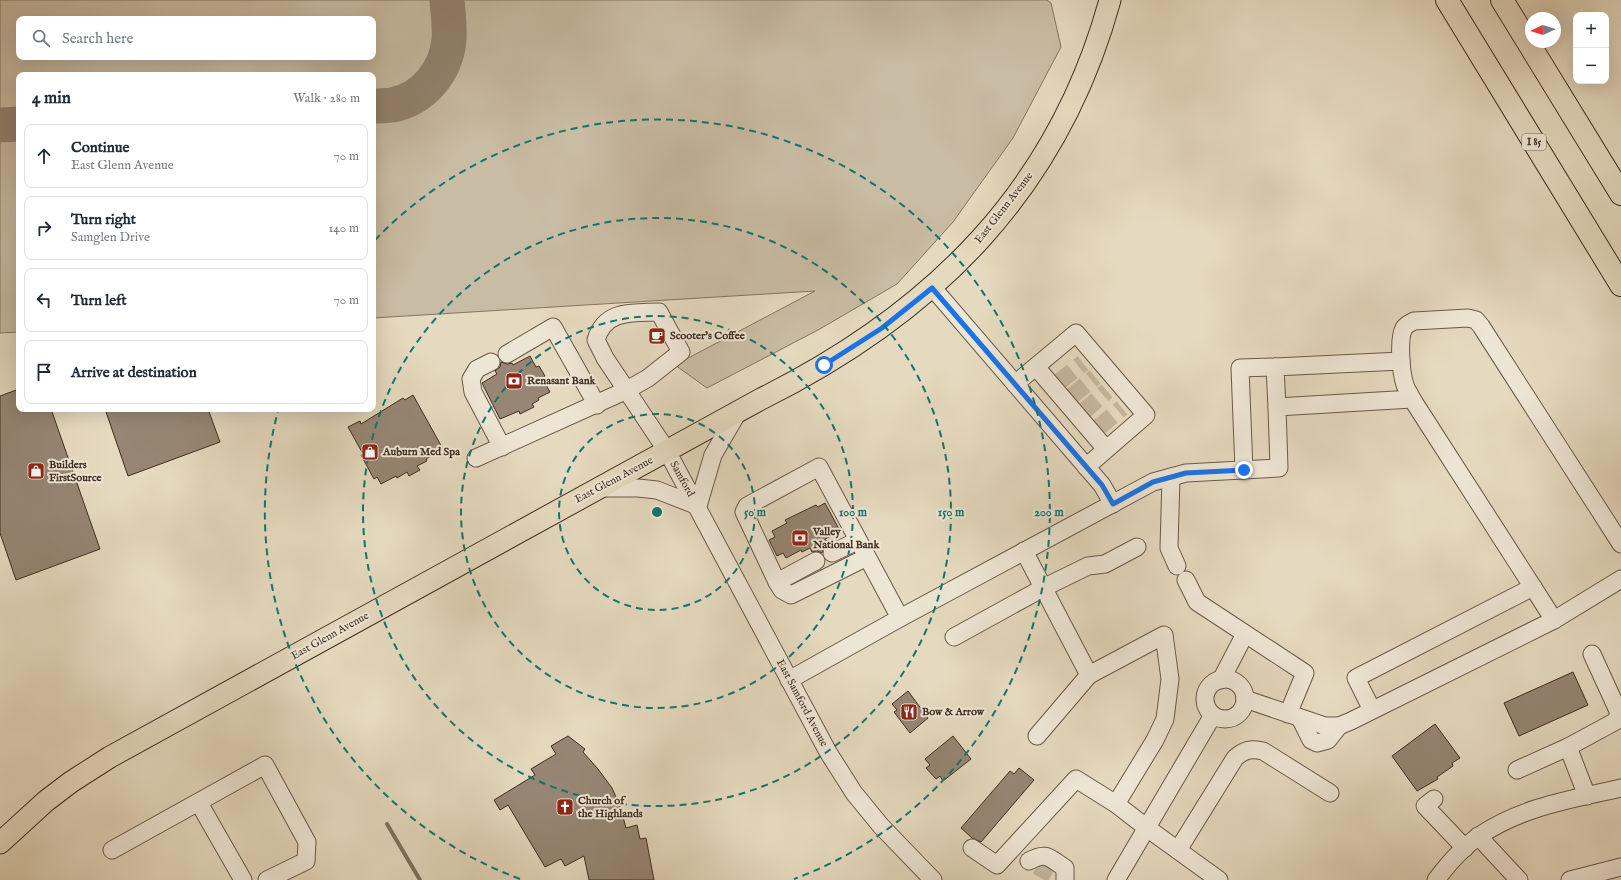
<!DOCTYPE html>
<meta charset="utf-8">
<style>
body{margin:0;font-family:"IM FELL English",serif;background:#f2f2f3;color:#1f2937}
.controls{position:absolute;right:12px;top:12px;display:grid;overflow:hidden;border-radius:8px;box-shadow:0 4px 16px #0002}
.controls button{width:36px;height:36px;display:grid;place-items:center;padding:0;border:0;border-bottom:1px solid #e0e1e3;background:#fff;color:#1f2937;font:20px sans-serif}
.compass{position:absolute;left:1525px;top:12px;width:36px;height:36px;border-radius:50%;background:#fff;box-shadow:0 4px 16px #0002;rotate:266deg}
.stop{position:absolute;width:12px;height:12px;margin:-9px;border:3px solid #1a73e8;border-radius:50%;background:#fff}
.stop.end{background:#1a73e8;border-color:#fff;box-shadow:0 1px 4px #0008}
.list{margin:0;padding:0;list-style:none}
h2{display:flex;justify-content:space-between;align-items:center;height:52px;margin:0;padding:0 16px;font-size:17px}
h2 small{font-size:13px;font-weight:400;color:#747a83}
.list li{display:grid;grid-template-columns:26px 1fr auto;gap:12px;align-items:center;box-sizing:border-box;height:64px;margin:0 8px 8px;padding:0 8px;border:1px solid #e0e1e3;border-radius:8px}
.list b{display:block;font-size:15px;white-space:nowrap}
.list p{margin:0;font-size:13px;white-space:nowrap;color:#747a83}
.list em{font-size:13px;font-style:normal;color:#747a83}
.icon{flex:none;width:22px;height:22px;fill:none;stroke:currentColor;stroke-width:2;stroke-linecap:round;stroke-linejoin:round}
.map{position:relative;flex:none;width:1621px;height:880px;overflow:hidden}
.search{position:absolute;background:#fff;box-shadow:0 4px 16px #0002;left:16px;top:16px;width:360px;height:44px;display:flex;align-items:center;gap:10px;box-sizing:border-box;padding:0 14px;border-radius:8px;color:#747a83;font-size:15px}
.panel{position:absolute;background:#fff;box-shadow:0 4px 16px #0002;left:16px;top:72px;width:360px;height:340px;border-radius:8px}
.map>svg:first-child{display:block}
.green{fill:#c9bca4;stroke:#857462;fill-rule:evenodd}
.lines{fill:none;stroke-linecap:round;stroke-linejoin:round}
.stream{stroke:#82715f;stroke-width:4}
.taxiway{stroke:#938370;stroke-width:35}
.building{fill:#968673;stroke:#412d21}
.minor-tunnel{stroke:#c4b79f;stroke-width:17;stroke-dasharray:17 8;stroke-linecap:butt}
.minor-casing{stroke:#6a5848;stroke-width:19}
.major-casing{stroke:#412d21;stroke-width:23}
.highway-casing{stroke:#412d21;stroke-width:24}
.minor{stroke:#eee6d5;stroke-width:17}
.major{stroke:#e5d9bf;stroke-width:21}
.highway{stroke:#e5d9bf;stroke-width:22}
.route{stroke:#1a73e8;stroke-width:5}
.ring{fill:none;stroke:#0f766e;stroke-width:2;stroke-dasharray:7 5}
.labels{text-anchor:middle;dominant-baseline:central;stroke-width:4;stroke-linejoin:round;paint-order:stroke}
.shield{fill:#eee6d5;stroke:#756457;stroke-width:1}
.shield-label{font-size:10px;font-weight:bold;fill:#412d21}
.street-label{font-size:11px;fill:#412d21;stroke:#eee6d5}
.poi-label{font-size:11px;font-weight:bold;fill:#412d21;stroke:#eee6d5;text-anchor:start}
.centre{fill:#0f766e;stroke:#eee6d5;stroke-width:2}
.ring-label{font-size:12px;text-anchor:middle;font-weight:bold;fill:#0f766e;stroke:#eee6d5;stroke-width:4;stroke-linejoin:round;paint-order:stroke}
</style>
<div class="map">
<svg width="1621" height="880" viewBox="0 0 1621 880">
<rect width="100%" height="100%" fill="#e5d9bf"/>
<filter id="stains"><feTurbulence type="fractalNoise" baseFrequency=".005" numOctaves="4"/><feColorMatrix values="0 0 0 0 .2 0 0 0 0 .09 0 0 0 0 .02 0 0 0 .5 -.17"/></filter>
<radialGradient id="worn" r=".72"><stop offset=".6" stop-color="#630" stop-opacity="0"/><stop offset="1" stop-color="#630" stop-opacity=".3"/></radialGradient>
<!-- green -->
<g class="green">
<path d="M0,0h437c0,12 3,26 1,37 -5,36 -29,57 -65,59v-21h-354v39l-19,1zM19,19h354v38h-354z"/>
<path d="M459,0h588l4,3 10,44 -48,91 -60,84 -56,62 -79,46 -111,58 -32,-23 140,-74 -442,27 2,-2h-2v-199c36,-1 63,-15 79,-48 3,-6 6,-14 7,-21 2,-14 -1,-31 -2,-46z"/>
<path d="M19,135v197l-19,1v-197z"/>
</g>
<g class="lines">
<!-- stream -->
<path class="stream" d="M387,824l33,56"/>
<!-- taxiway -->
<g class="taxiway">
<path d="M373,106c6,0 12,0 19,-1 32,-6 54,-34 57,-65 1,-13 -1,-27 -2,-40"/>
<path d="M0,125l19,-1"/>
</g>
</g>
<!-- building -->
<g class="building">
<path d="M530,356l6,11 3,-1 6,10 -3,2 8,14 -12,6 1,2 -7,4 2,3 -14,7 -1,-3 -19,8 -18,-36 15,-9 -2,-3 5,-4 1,-5 6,2 5,-1 1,2z"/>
<path d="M19,389v20h32l49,140 -84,31 -16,-47v-137z"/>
<path d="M413,395l30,54 -17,10 1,2 -10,5 3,4 -11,6 -2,-4 -10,6 -1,-2 -15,8 -4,-7 -3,2 -13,-24 2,-1 -15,-27 12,-6 1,3 42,-26 2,2z"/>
<path d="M105,409h103l12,33 -92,34z"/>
<path d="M825,503l14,26 -7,4 1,2 -8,4 3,5 -4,4 -2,5 -5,-2 -5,1 -2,-4 -8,4 -1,-2 -15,8 -3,-5 -6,3 -8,-16 6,-3 -3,-6 15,-8 -2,-3 31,-15 2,2z"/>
<path d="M1573,672l15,33 -69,31 -15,-33z"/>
<path d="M908,691l20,27 -18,15 -16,-21 3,-2 -5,-6z"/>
<path d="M1435,724l25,34 -8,5 1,3 -16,11 1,2 -21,12 -25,-35z"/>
<path d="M568,736l17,13 -2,3 15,17 14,19 8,18 6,22 11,-3 3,14 6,-1 8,42h-65l-5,-24 -19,10 -4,-7 -16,8 -37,-62 -8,5 -6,-10 41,-25 -4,-6 25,-15 -5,-8z"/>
<path d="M953,736l18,23 -28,22 -3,-5 -4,3 -10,-11 4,-3 -5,-6z"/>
<path d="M1019,768l15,12 -53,62 -9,-4 -11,-10 49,-57 4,3z"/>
</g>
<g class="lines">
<!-- minor-tunnel -->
<g class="minor-tunnel">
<path d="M1059,382l24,-19"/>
<path d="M1072,396l23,-19"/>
<path d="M1084,411l23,-20"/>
<path d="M1099,427l23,-19"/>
<path d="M1037,866l16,9"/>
</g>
<!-- minor casing -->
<g class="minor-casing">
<g id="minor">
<path d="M932,287l170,198 11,19"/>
<path d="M507,354l46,-27 44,78"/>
<path d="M491,362l-14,7 -6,10 2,13 29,55"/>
<path d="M1036,367l70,82"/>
<path d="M1015,384l61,-51 70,82 -60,52"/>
<path d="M1412,399l142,221"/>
<path d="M1277,407l-2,-40 126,-6"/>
<path d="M476,458l151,-68 21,-12 33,-26 -22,-40c-26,1 -54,-3 -63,28l9,18 62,93 161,301 26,41 27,33 52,54"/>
<path d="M1244,470l-4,-102 35,-1"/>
<path d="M1171,477l-2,71 8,18"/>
<path d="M599,488h39l19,2 41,16"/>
<path d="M698,506l15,-51 25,-43"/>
<path d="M1024,551l65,124 -52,61"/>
<path d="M832,553l25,-12"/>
<path d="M867,557l-76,38 -9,-5 -5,-8 -33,-70 3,-6 72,-39 81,151"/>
<path d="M1186,580l11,22 108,71 -17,41"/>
<path d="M777,582l39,-21"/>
<path d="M954,637l89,-49 45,-22 17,-2 32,-17"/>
<path d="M1089,675l75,-40 6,44 -5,40 -10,21 -39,64"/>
<circle cx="1225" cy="699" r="20"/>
<path d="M789,680l111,-62 253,-136 33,-9 93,-5 -2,-61 135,-8c-2,-5 -6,-10 -7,-14 -4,-12 -7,-46 -1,-57 3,-4 6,-5 10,-7l54,-3 8,2 5,6 140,218"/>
<path d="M1221,680l24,-46"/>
<path d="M1245,699l80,27h14l12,-5 203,-101 67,-41"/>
<path d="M1372,710l-16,-32 177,-91"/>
<path d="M1300,718l11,22 6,3 11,-3 11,-14"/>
<path d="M1568,747l48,-26 3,-8 -27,-59"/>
<path d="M1517,770l51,-23 19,49"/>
<path d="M1434,799l-9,7 40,42"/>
<path d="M199,803l44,77"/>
<path d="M1478,836l41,44"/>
<path d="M972,848l25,17 79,-86 40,25 31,24 72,52"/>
<path d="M112,850l153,-85 42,77 -1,19 -39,19"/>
<path d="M1178,850l57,-92c9,-8 16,-10 28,-7l67,42"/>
<path d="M1029,861c18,-10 20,-3 36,7v12"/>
<path d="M1116,880l97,-165"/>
<path d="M1436,880c12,-16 27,-33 43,-44 42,-29 93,-37 142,-48"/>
<path d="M1570,880l51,-13"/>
</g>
</g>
<!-- major casing -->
<g class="major-casing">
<path id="major" d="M0,843l46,-42 25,-19 39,-25 651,-358c173,-86 297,-209 349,-399"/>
</g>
<!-- highway casing -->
<g class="highway-casing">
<g id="highway">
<path d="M1447,0l174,285"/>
<path d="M1502,0l119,194"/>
</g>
</g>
<!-- minor -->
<use href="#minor" class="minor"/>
<!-- major -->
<use href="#major" class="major"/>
<!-- highway -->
<use href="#highway" class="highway"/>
</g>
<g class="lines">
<!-- route -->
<path class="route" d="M824,365l58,-37 50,-40 170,197 11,19 40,-22 33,-9 58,-3"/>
</g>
<!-- distance rings -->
<g class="ring">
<circle cx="657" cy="512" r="98"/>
<circle cx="657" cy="512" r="196"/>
<circle cx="657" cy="512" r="294"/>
<path d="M520 879A392 392 0 0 1 278 411M375 240A392 392 0 1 1 794 879"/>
</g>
<!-- icons -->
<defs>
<g id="cafe-square" transform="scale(0.9)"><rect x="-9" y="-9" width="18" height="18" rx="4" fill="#8f2418" stroke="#eee6d5"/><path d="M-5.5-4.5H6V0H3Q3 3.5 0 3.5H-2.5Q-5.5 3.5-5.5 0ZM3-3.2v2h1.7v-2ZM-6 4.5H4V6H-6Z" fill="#fff"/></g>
<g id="bank-square" transform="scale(0.9)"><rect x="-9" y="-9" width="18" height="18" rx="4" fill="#8f2418" stroke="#eee6d5"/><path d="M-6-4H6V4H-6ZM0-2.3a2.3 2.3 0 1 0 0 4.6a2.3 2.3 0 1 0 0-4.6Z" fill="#fff"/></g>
<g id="shop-square" transform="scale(0.9)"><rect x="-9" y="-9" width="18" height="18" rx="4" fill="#8f2418" stroke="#eee6d5"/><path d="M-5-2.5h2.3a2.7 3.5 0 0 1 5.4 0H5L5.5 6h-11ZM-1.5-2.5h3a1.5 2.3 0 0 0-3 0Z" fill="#fff"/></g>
<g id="restaurant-square" transform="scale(0.9)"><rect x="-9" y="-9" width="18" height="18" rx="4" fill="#8f2418" stroke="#eee6d5"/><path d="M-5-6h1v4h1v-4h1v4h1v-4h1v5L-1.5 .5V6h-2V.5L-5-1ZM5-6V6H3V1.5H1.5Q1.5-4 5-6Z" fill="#fff"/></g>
<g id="church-square" transform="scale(0.9)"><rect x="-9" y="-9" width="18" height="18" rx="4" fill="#8f2418" stroke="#eee6d5"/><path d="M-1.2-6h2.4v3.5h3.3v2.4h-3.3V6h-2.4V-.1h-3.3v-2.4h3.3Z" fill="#fff"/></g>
</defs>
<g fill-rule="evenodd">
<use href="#cafe-square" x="657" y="336"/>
<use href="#bank-square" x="514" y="381"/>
<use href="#shop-square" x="370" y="452"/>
<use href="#shop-square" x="36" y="471"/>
<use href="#bank-square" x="800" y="538"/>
<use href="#restaurant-square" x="909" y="712"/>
<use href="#church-square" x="565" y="807"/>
</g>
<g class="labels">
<!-- shield labels -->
<rect class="shield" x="1522" y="134" width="24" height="16" rx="3"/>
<g class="shield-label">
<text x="1534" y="142">I 85</text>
</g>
<!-- street labels -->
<g class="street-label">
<text transform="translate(1004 208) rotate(-52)">East Glenn Avenue</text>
<text transform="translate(682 479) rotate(61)">Samford</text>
<text transform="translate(614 480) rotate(-28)">East Glenn Avenue</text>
<text transform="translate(330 636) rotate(-29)">East Glenn Avenue</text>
<text transform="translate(802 703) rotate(62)">East Samford Avenue</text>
</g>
<!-- poi labels -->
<g class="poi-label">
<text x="670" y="336">Scooter's Coffee</text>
<text x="527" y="381">Renasant Bank</text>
<text x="383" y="452">Auburn Med Spa</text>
<text x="49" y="465">Builders<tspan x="49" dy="13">FirstSource</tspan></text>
<text x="813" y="532">Valley<tspan x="813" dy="13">National Bank</tspan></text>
<text x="922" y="712">Bow &amp; Arrow</text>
<text x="578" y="801">Church of<tspan x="578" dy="13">the Highlands</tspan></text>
</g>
</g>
<circle cx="657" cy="512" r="6" class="centre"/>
<g class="ring-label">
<text x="755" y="516">50 m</text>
<text x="853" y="516">100 m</text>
<text x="951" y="516">150 m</text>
<text x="1049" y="516">200 m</text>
</g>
<rect width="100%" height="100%" filter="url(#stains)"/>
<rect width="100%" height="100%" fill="url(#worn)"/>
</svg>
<div class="controls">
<button>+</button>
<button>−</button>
</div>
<svg class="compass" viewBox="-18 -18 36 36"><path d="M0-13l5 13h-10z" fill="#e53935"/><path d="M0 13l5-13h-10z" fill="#747a83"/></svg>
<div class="stop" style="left:824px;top:365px"></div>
<div class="stop end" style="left:1244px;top:470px"></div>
<div class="search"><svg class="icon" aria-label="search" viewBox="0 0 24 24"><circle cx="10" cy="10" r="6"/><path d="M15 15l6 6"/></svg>Search here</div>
<section class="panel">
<h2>4 min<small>Walk · 280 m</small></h2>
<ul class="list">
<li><svg class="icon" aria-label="ahead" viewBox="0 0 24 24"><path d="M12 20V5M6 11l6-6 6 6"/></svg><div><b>Continue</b><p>East Glenn Avenue</p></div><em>70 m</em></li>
<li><svg class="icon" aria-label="right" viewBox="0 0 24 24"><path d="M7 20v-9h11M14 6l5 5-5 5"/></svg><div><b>Turn right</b><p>Samglen Drive</p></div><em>140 m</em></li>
<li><svg class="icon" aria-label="left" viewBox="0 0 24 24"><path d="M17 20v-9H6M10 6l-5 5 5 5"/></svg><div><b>Turn left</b></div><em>70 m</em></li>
<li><svg class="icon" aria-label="arrive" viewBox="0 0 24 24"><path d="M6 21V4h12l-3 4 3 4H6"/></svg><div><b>Arrive at destination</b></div></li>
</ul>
</section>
</div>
